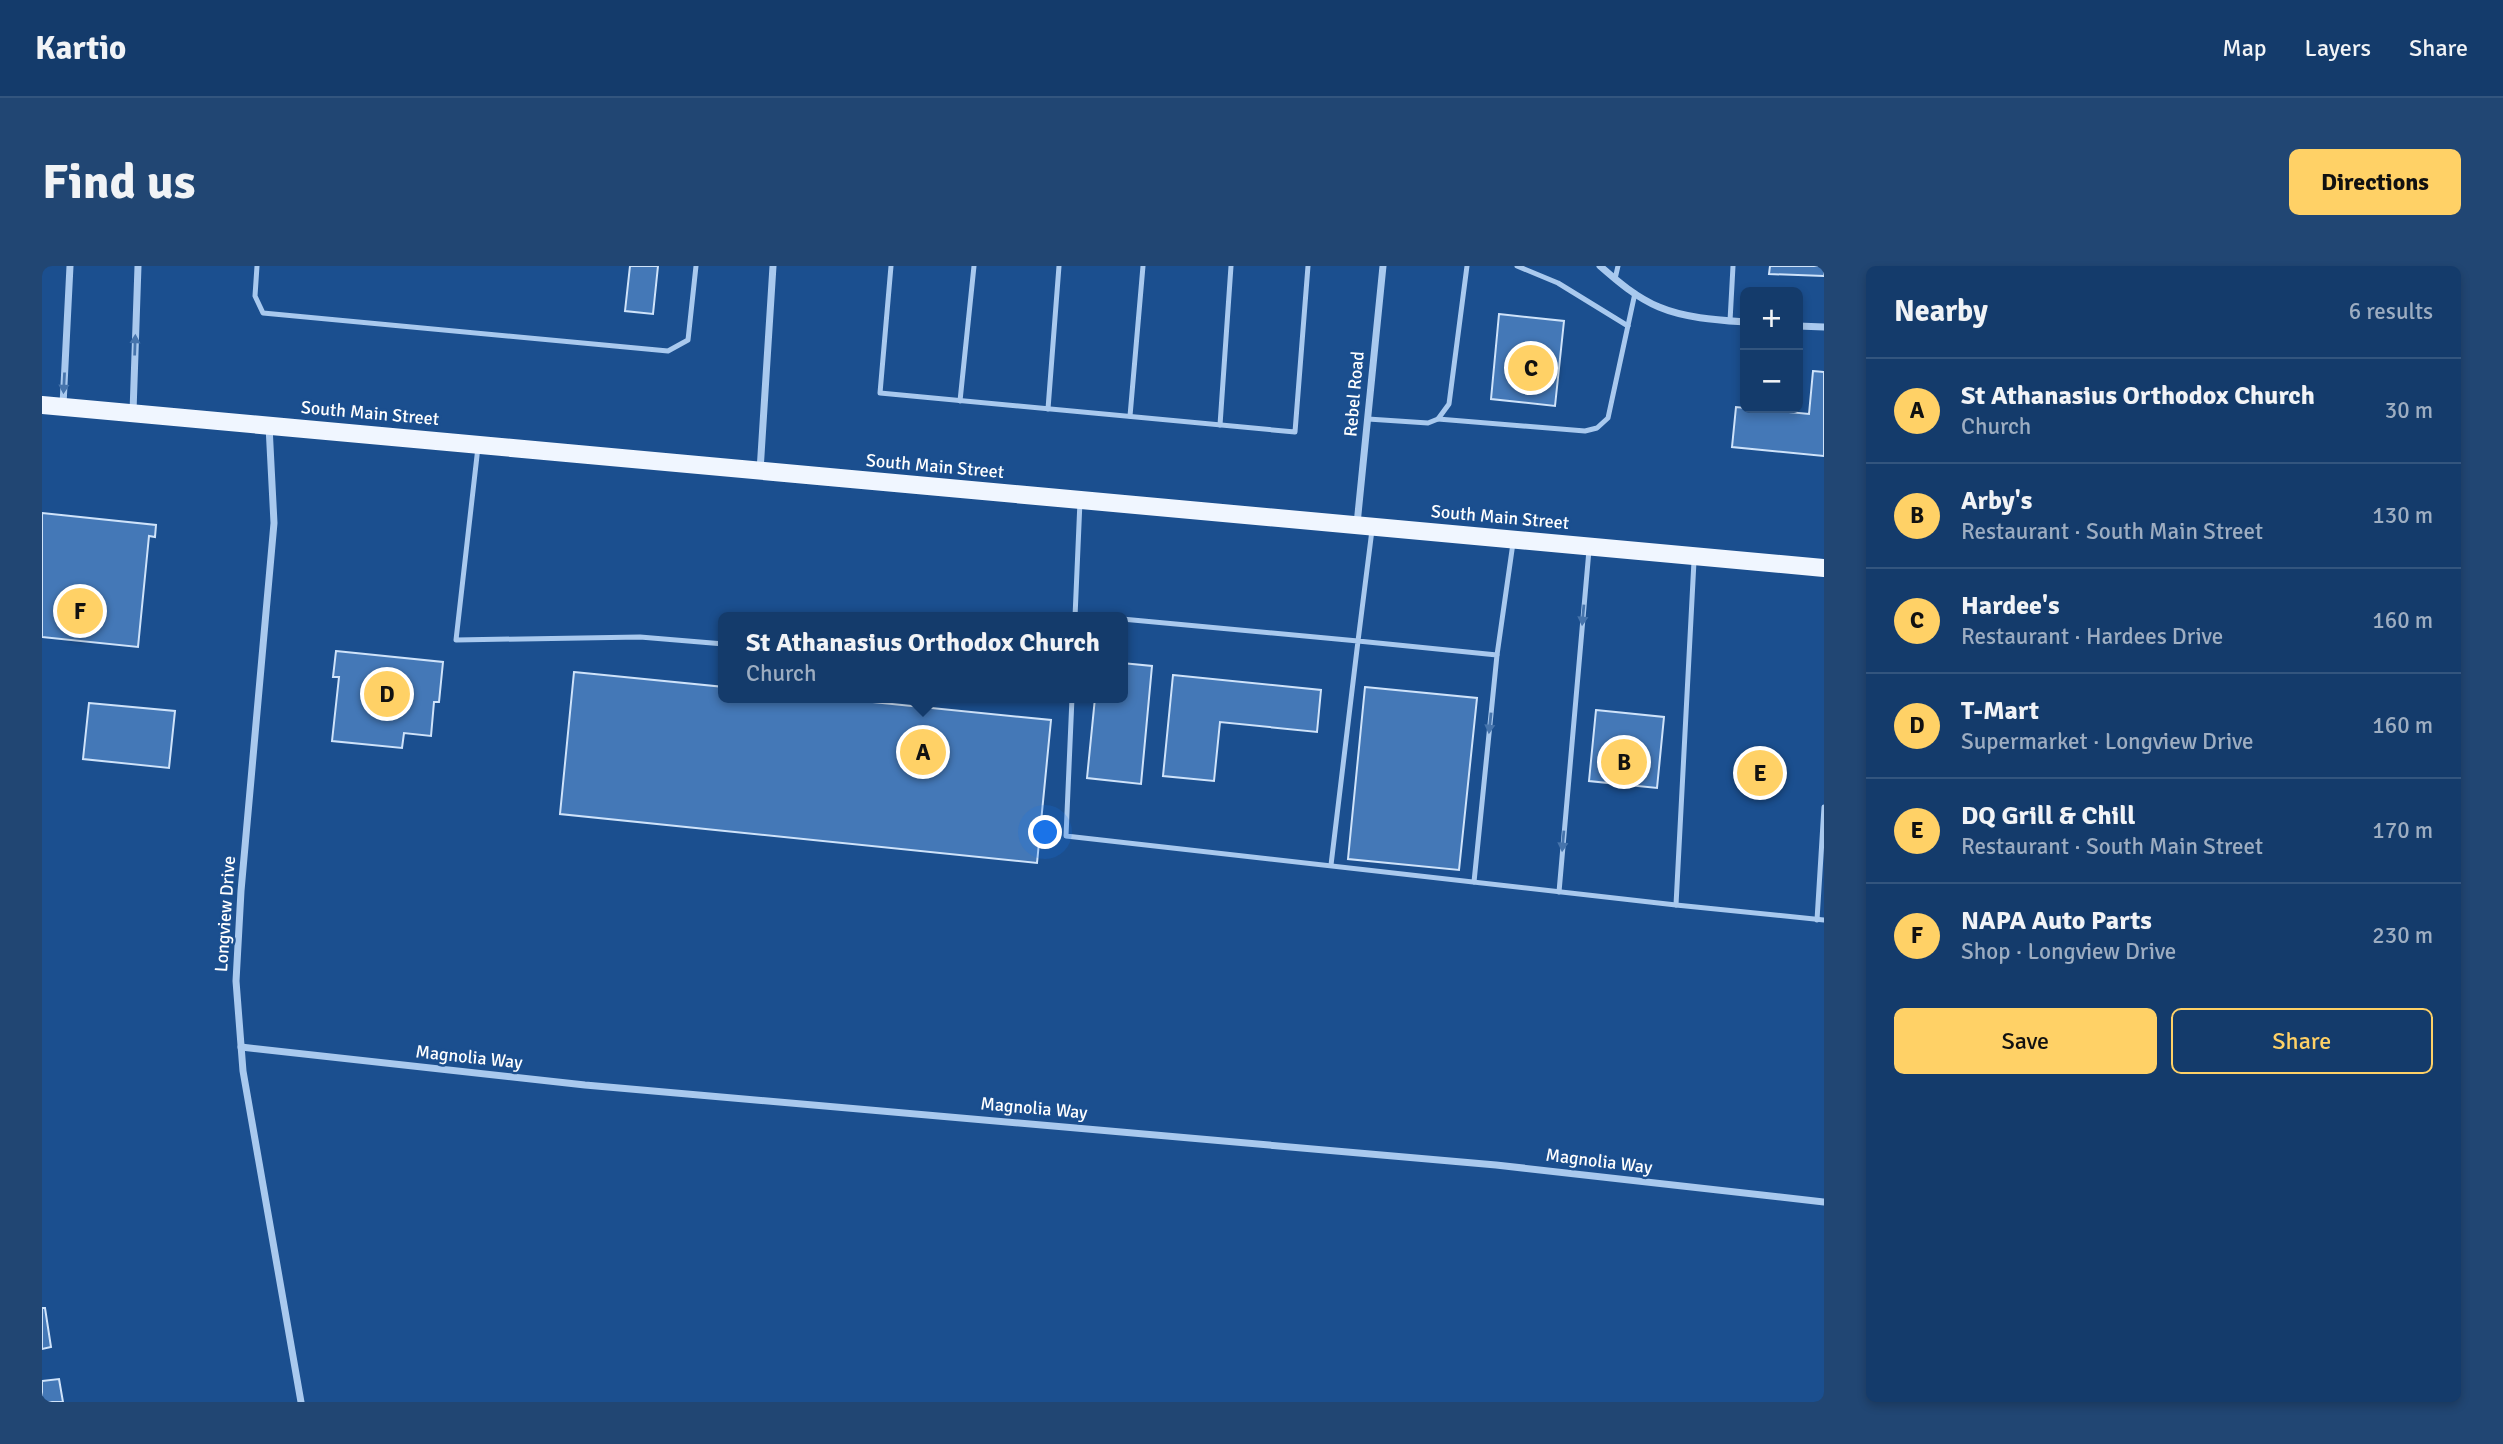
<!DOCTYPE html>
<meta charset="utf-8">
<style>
body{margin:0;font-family:Signika,sans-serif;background:#214673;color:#f1f3f6}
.controls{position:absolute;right:21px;top:21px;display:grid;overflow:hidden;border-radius:10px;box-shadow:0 4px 10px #0003}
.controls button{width:63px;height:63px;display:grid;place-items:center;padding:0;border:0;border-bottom:2px solid #33557e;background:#143b6b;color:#f1f3f6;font:35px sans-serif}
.you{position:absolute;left:1004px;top:567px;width:24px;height:24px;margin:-18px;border:5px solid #fff;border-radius:50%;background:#1a73e8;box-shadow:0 0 0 10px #1a73e833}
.badge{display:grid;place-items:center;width:46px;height:46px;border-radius:50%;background:#ffd166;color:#111;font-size:23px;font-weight:700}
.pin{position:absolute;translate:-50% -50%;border:4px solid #fff;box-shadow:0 2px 7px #0006}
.popup{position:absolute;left:676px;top:346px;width:410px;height:91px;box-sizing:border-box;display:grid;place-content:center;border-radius:10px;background:#143b6b;filter:drop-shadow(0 2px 5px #0005);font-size:23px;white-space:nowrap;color:#9dadc1}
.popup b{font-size:26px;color:#f1f3f6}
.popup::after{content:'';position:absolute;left:50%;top:100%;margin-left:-14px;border:14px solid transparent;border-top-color:#143b6b}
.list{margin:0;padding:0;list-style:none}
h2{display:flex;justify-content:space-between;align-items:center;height:91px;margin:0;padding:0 28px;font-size:30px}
h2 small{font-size:23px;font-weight:400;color:#9dadc1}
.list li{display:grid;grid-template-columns:46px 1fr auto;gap:21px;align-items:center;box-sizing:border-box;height:105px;padding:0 28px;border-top:2px solid #33557e}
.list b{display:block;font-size:26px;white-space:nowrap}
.list p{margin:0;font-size:23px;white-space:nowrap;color:#9dadc1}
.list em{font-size:23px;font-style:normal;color:#9dadc1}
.actions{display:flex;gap:14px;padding:21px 28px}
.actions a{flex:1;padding:16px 0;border:2px solid #ffd166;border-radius:10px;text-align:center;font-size:24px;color:#ffd166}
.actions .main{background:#ffd166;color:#111}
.map{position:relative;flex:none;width:1782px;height:1136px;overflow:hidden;border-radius:10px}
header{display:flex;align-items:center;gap:42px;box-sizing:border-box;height:98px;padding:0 35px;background:#143b6b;border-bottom:2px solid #33557e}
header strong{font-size:33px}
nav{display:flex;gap:38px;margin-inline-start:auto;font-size:24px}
.intro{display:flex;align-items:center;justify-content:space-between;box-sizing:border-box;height:168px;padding:0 42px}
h1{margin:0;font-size:49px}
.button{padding:18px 32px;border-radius:10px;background:#ffd166;color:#111;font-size:24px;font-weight:700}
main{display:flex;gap:42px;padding:0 42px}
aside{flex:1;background:#143b6b;border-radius:10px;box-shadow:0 4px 10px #0003}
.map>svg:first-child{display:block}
.building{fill:#4478b7;stroke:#cfe3fa;stroke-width:2}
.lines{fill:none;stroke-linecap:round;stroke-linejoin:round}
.service{stroke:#a9c9ee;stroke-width:5}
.minor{stroke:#a9c9ee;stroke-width:7}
.primary{stroke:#f0f6ff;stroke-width:18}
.oneway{fill:#4674ac}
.labels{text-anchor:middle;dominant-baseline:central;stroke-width:5;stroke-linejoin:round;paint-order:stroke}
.street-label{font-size:18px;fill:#fff;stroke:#1b4f8f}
</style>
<header>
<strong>Kartio</strong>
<nav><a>Map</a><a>Layers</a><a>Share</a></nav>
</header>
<div class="intro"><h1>Find us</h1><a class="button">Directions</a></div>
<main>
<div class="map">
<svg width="1782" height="1136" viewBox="0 0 1782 1136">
<rect width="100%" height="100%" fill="#1b4f8f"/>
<!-- building -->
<g class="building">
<path d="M588,0h28l-5,48 -28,-3z"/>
<path d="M1728,0h54v10l-55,-2z"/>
<path d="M1457,48l65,7 -9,85 -64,-7z"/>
<path d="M1771,105l11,1v84l-92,-9 4,-40 73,7z"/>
<path d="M0,247l114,12 -1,12 -6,-1 -11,111 -96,-10z"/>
<path d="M294,385l107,11 -4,40h-5l-3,34 -27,-3 -2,15 -70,-7 7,-64h-6z"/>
<path d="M1080,397l30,3 -11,118 -54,-6 8,-80h27z"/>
<path d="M532,406l150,15v11h109l218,22 -14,143 -477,-49z"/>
<path d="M1131,409l148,15 -4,42 -97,-10 -6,59 -51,-5z"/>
<path d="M1323,421l112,11 -18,172 -111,-11z"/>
<path d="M47,437l86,8 -6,57 -86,-9z"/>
<path d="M1554,444l68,7 -7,71 -68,-7z"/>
<path d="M0,1042h3l6,39 -9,2z"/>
<path d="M17,1113l4,23h-21v-21z"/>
</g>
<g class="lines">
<!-- service -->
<g class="service">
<path d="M215,0l-2,30 8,17 405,38 20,-11 8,-74"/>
<path d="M849,0l-11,127 415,39 13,-166"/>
<path d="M1475,0l41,17 70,43"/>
<path d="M1573,13l3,-13"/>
<path d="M1688,55l3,-55"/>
<path d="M918,135l14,-135"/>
<path d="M1006,143l11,-143"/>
<path d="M1088,150l13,-150"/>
<path d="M1326,153l60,4 10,-4 11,-15 18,-138"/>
<path d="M1396,153l147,12 12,-3 11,-10 27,-125"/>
<path d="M1178,159l11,-159"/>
<path d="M436,181l-22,193 184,-3 84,7"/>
<path d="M1330,264l-14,111 139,14 16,-112"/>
<path d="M1652,295l-18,344 148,15"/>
<path d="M1034,349l27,2"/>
<path d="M1033,351l5,-116"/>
<path d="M1080,353l236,22 -27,224"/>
<path d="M1030,432l-6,138 610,69"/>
<path d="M1432,616l23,-227"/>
<path d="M1517,626l30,-342"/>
<path d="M1775,654l7,-113"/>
</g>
<!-- minor -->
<g class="minor">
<path d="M1558,0c17,15 37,32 59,41 26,11 58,13 86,15"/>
<path d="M1756,60l26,1"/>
<path d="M21,139l7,-139"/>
<path d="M91,146l5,-146"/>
<path d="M227,160l5,97 -33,368 -5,90 7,90 58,331"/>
<path d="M718,205l13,-205"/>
<path d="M1315,258l26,-258"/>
<path d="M199,781l344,38 911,80 328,37"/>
</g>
<!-- primary -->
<path class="primary" d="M0,139l1782,163"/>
</g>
<!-- one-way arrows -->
<defs><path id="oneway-solid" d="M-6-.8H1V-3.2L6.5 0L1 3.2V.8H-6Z" transform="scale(1.75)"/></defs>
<g class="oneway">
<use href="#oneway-solid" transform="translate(93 79) rotate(-88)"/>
<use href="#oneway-solid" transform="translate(22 117) rotate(93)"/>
<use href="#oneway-solid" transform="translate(1541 349) rotate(95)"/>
<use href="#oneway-solid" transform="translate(1448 457) rotate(96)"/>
<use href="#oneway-solid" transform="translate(1521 575) rotate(95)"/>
</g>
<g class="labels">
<!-- street labels -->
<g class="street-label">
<text transform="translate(1312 128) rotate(-85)">Rebel Road</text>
<text transform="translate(328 147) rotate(5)">South Main Street</text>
<text transform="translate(893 200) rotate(5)">South Main Street</text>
<text transform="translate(1458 251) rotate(5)">South Main Street</text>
<text transform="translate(183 648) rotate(-86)">Longview Drive</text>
<text transform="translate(427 791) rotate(6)">Magnolia Way</text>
<text transform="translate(992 842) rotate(5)">Magnolia Way</text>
<text transform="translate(1557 895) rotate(7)">Magnolia Way</text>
</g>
</g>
</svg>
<div class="controls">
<button>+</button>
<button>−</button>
</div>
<div class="you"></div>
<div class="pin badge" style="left:881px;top:486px">A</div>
<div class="popup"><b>St Athanasius Orthodox Church</b>Church</div>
<div class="pin badge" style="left:1582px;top:496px">B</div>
<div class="pin badge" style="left:1489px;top:102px">C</div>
<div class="pin badge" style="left:345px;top:428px">D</div>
<div class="pin badge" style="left:1718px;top:507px">E</div>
<div class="pin badge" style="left:38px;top:345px">F</div>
</div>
<aside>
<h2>Nearby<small>6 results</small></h2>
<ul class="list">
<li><span class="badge">A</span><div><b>St Athanasius Orthodox Church</b><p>Church</p></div><em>30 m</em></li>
<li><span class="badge">B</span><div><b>Arby's</b><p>Restaurant · South Main Street</p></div><em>130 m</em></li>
<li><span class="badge">C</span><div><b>Hardee's</b><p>Restaurant · Hardees Drive</p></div><em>160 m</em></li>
<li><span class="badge">D</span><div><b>T-Mart</b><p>Supermarket · Longview Drive</p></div><em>160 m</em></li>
<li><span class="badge">E</span><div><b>DQ Grill &amp; Chill</b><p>Restaurant · South Main Street</p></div><em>170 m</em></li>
<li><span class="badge">F</span><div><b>NAPA Auto Parts</b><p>Shop · Longview Drive</p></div><em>230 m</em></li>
</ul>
<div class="actions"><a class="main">Save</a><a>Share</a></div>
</aside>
</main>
